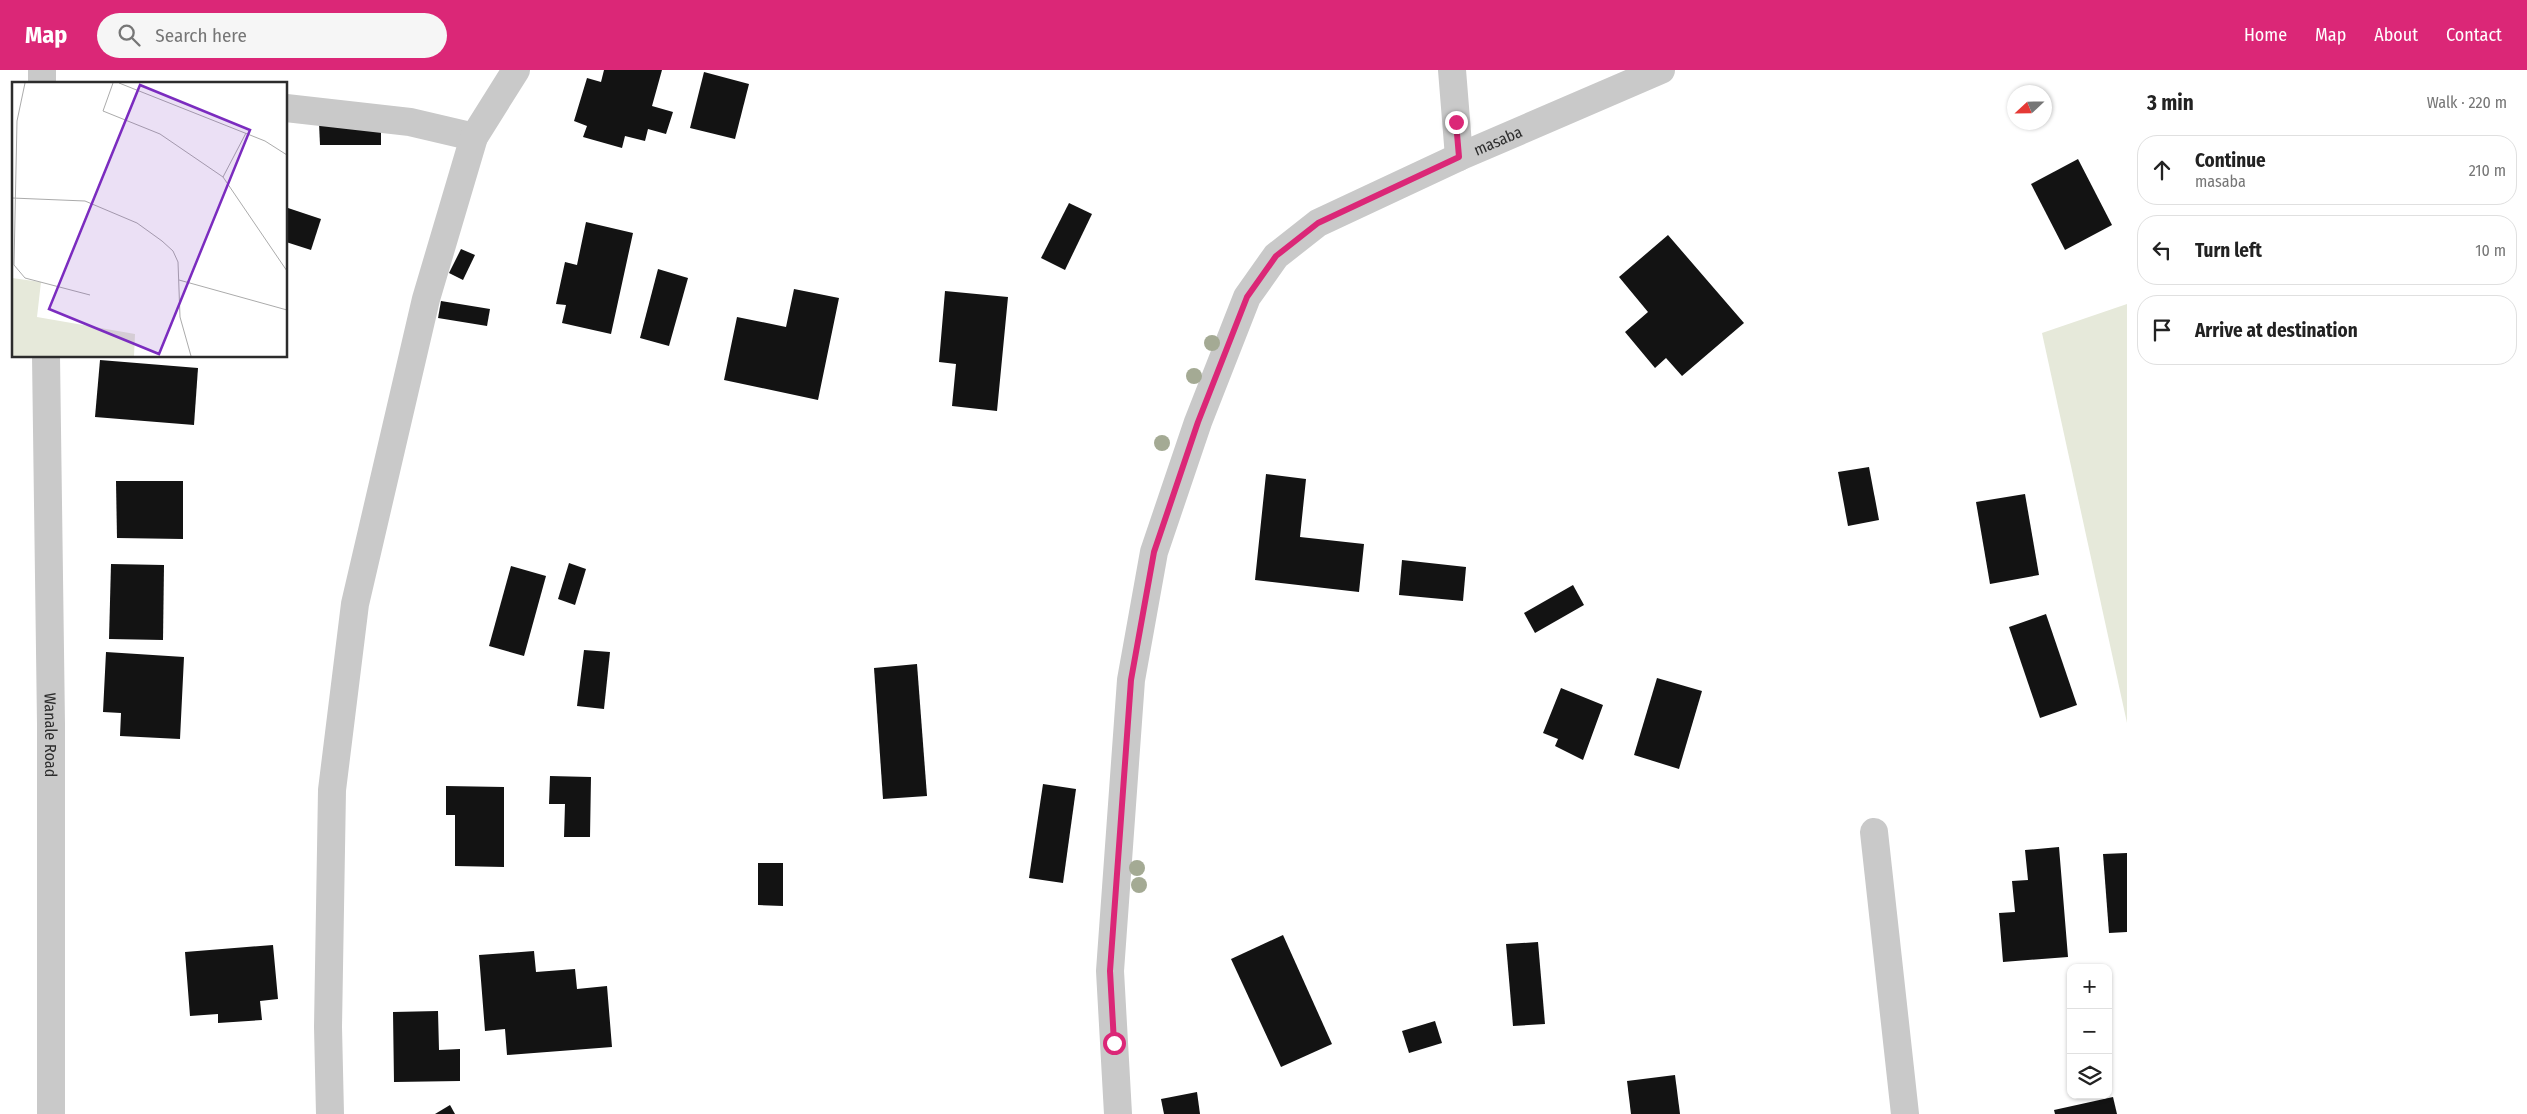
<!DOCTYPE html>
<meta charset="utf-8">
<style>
body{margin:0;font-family:"Fira Sans Condensed",sans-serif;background:#f6f6f6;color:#222}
.controls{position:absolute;right:15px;bottom:15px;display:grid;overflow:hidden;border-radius:10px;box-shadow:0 1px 4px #0004}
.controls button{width:45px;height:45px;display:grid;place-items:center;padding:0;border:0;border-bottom:1px solid #e0e0e0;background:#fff;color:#222;font:25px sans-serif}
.compass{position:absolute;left:2007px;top:15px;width:45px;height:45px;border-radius:50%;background:#fff;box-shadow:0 1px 4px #0004;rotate:248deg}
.stop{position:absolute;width:15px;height:15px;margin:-11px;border:4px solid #db2777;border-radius:50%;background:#fff}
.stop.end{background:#db2777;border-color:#fff;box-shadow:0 1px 5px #0008}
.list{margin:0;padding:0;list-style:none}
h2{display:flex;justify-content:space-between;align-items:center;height:65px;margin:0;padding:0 20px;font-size:21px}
h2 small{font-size:16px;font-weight:400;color:#767676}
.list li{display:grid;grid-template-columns:32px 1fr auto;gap:15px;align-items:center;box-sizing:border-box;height:70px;margin:0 10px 10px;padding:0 10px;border:1px solid #e0e0e0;border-radius:20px}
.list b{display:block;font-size:19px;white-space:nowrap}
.list p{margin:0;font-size:16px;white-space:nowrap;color:#767676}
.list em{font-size:16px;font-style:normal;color:#767676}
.icon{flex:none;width:28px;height:28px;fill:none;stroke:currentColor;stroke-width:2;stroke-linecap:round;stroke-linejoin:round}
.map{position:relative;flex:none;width:2127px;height:1044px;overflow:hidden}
header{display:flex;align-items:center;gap:30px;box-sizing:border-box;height:70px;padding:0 25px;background:#db2777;color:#fff}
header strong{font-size:24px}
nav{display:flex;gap:28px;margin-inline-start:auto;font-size:18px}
.search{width:350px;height:45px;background:#f6f6f6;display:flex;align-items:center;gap:12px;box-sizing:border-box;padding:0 18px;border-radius:28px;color:#767676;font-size:19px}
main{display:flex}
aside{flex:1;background:#fff}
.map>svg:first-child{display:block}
.green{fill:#e6e9da}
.building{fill:#131313}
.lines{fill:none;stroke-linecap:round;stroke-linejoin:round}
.minor{stroke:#c9c9c9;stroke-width:28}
.tree{fill:#a4aa94}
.route{stroke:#db2777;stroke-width:6}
.labels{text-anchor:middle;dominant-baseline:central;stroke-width:5;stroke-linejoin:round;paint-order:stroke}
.street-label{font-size:16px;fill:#2c2c2c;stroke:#fff}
.inset-road{fill:none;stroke:#ababab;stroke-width:1}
.view{fill:#7b2cbf;fill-opacity:0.15;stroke:#7b2cbf;stroke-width:2.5}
.inset-edge{fill:none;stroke:#2c2c2c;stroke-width:2.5}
</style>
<header>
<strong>Map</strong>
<div class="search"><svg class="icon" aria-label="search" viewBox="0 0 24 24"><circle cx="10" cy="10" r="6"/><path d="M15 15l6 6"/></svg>Search here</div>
<nav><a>Home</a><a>Map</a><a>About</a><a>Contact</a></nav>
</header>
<main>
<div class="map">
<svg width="2127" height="1044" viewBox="0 0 2127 1044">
<rect width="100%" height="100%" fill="#fff"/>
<!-- green -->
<path class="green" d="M2127,234v419l-85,-390z"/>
<!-- building -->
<g class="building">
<path d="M604,0h58l-10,36 21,6 -7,22 -18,-5 -3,12 -20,-5 -3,12 -39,-11 4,-11 -13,-5 13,-43 14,4z"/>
<path d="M704,2l45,12 -14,55 -45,-11z"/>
<path d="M319,53h62v22h-61z"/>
<path d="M2078,89l34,66 -47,25 -34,-66z"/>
<path d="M1069,133l23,11 -27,56 -24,-12z"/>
<path d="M288,138l33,11 -10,31 -25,-8z"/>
<path d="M586,152l47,11 -22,101 -49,-11 4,-18 -10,-1 9,-42 12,3z"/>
<path d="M1668,165l76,88 -62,53 -16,-18 -11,10 -30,-36 23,-20 -29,-35z"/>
<path d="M461,179l14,6 -12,25 -14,-7z"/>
<path d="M658,199l30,9 -19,68 -29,-8z"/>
<path d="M794,219l45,9 -21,102 -94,-20 13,-63 49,10z"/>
<path d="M945,221l63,6 -11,114 -45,-5 4,-42 -17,-2z"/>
<path d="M441,231l49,8 -3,17 -49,-8z"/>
<path d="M100,290l98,8 -4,57 -99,-8z"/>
<path d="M1869,397l10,53 -31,6 -10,-54z"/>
<path d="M1266,404l40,5 -6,58 64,7 -5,48 -104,-12z"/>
<path d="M116,411h67v58l-66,-1z"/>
<path d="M2025,424l14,81 -49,9 -14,-82z"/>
<path d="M1402,490l64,7 -3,34 -64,-6z"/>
<path d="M569,493l17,6 -11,36 -17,-6z"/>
<path d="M111,494l53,1 -1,75 -54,-1z"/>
<path d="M511,496l35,10 -22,80 -35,-10z"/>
<path d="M1573,515l11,20 -49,28 -11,-20z"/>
<path d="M2046,544l31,91 -37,13 -31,-91z"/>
<path d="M584,580l26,2 -6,57 -27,-3z"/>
<path d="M106,582l78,5 -4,82 -60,-3 1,-23 -18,-1z"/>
<path d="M917,594l10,132 -44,3 -9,-131z"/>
<path d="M1657,608l45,13 -23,78 -45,-14z"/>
<path d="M1561,618l42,17 -20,55 -28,-14 3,-7 -15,-6z"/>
<path d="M550,706l41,1 -1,60h-26l1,-33h-16z"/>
<path d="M1043,714l33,5 -13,94 -34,-5z"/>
<path d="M446,716l58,1v80l-49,-1v-51h-9z"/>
<path d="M2059,777l9,110 -65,5 -4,-49 16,-1 -3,-31 16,-1 -3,-30z"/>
<path d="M2127,783v79l-18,1 -6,-79z"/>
<path d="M758,793h25v43l-25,-1z"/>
<path d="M1283,865l49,109 -51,23 -50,-108z"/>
<path d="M1538,872l7,82 -32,2 -7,-82z"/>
<path d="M273,875l5,54 -18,2 2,19 -44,3v-9l-28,2 -5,-64z"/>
<path d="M534,881l2,21 39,-3 2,20 30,-3 5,61 -105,8 -2,-26 -20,2 -6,-76z"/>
<path d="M438,941l1,39 21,-1v32l-66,1 -1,-70z"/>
<path d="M1435,951l7,22 -33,10 -7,-22z"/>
<path d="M1675,1005l5,39h-49l-4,-33z"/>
<path d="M1197,1022l3,22h-36l-3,-15z"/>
<path d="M2113,1027l4,17h-62l-1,-4z"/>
<path d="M450,1035l5,9h-20z"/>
</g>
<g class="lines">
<!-- minor -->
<g class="minor">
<path d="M1452,0l7,87"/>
<path d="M42,14v-14"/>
<path d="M286,38l124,14 64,15"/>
<path id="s1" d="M46,286l5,368v390"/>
<path d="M1874,762l31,282"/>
<path d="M330,1044l-2,-87 4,-237 23,-186 71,-305 48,-162 42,-67"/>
<path id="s2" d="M1118,1044l-8,-143 21,-291 23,-128 44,-130 49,-125 29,-41 42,-33 141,-66 202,-87"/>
</g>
</g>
<!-- trees -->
<g class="tree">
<circle cx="1212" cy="273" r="8"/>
<circle cx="1194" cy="306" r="8"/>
<circle cx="1162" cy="373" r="8"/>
<circle cx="1137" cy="798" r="8"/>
<circle cx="1139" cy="815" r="8"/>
</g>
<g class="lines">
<!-- route -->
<path class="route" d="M1114,973l-4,-72 21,-291 23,-128 44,-130 49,-125 29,-41 42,-33 141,-66 -3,-35"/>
</g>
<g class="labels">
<!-- street labels -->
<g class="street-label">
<text stroke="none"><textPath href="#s2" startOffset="1138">masaba</textPath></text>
<text stroke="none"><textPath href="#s1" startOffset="379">Wanale Road</textPath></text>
</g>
</g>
<!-- overview -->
<g transform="translate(12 12)">
<rect width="275" height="275" fill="#fff"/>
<path d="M0,196l29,4 -4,35 98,17 -1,22h-122z" fill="#e6e9da"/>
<path class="inset-road" d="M13,1l-8,38 -3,144 11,13 65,17M101,1l-10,28 57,23 63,43 64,94M107,1l146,58 22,14M211,95l23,-44M0,116l73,3 52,22 25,18 11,10 5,11 2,55 11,39M167,198l108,30"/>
<path class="view" d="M128,3l110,45 -91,224 -110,-45z"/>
<rect width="275" height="275" class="inset-edge"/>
</g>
</svg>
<div class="controls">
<button>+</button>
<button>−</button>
<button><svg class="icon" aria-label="layers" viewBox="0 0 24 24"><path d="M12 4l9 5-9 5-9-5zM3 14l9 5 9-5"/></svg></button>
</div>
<svg class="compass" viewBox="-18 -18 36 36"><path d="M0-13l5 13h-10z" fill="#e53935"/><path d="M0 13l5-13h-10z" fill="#767676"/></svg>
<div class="stop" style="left:1114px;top:973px"></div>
<div class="stop end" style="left:1456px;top:52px"></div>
</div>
<aside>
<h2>3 min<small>Walk · 220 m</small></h2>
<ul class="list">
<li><svg class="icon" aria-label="ahead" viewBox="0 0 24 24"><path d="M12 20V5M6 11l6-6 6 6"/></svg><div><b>Continue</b><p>masaba</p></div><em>210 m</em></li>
<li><svg class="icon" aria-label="left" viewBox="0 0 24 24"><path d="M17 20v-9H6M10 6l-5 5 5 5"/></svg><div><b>Turn left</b></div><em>10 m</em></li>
<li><svg class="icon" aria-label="arrive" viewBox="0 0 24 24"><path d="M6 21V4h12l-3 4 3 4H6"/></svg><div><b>Arrive at destination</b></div></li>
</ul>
</aside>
</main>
